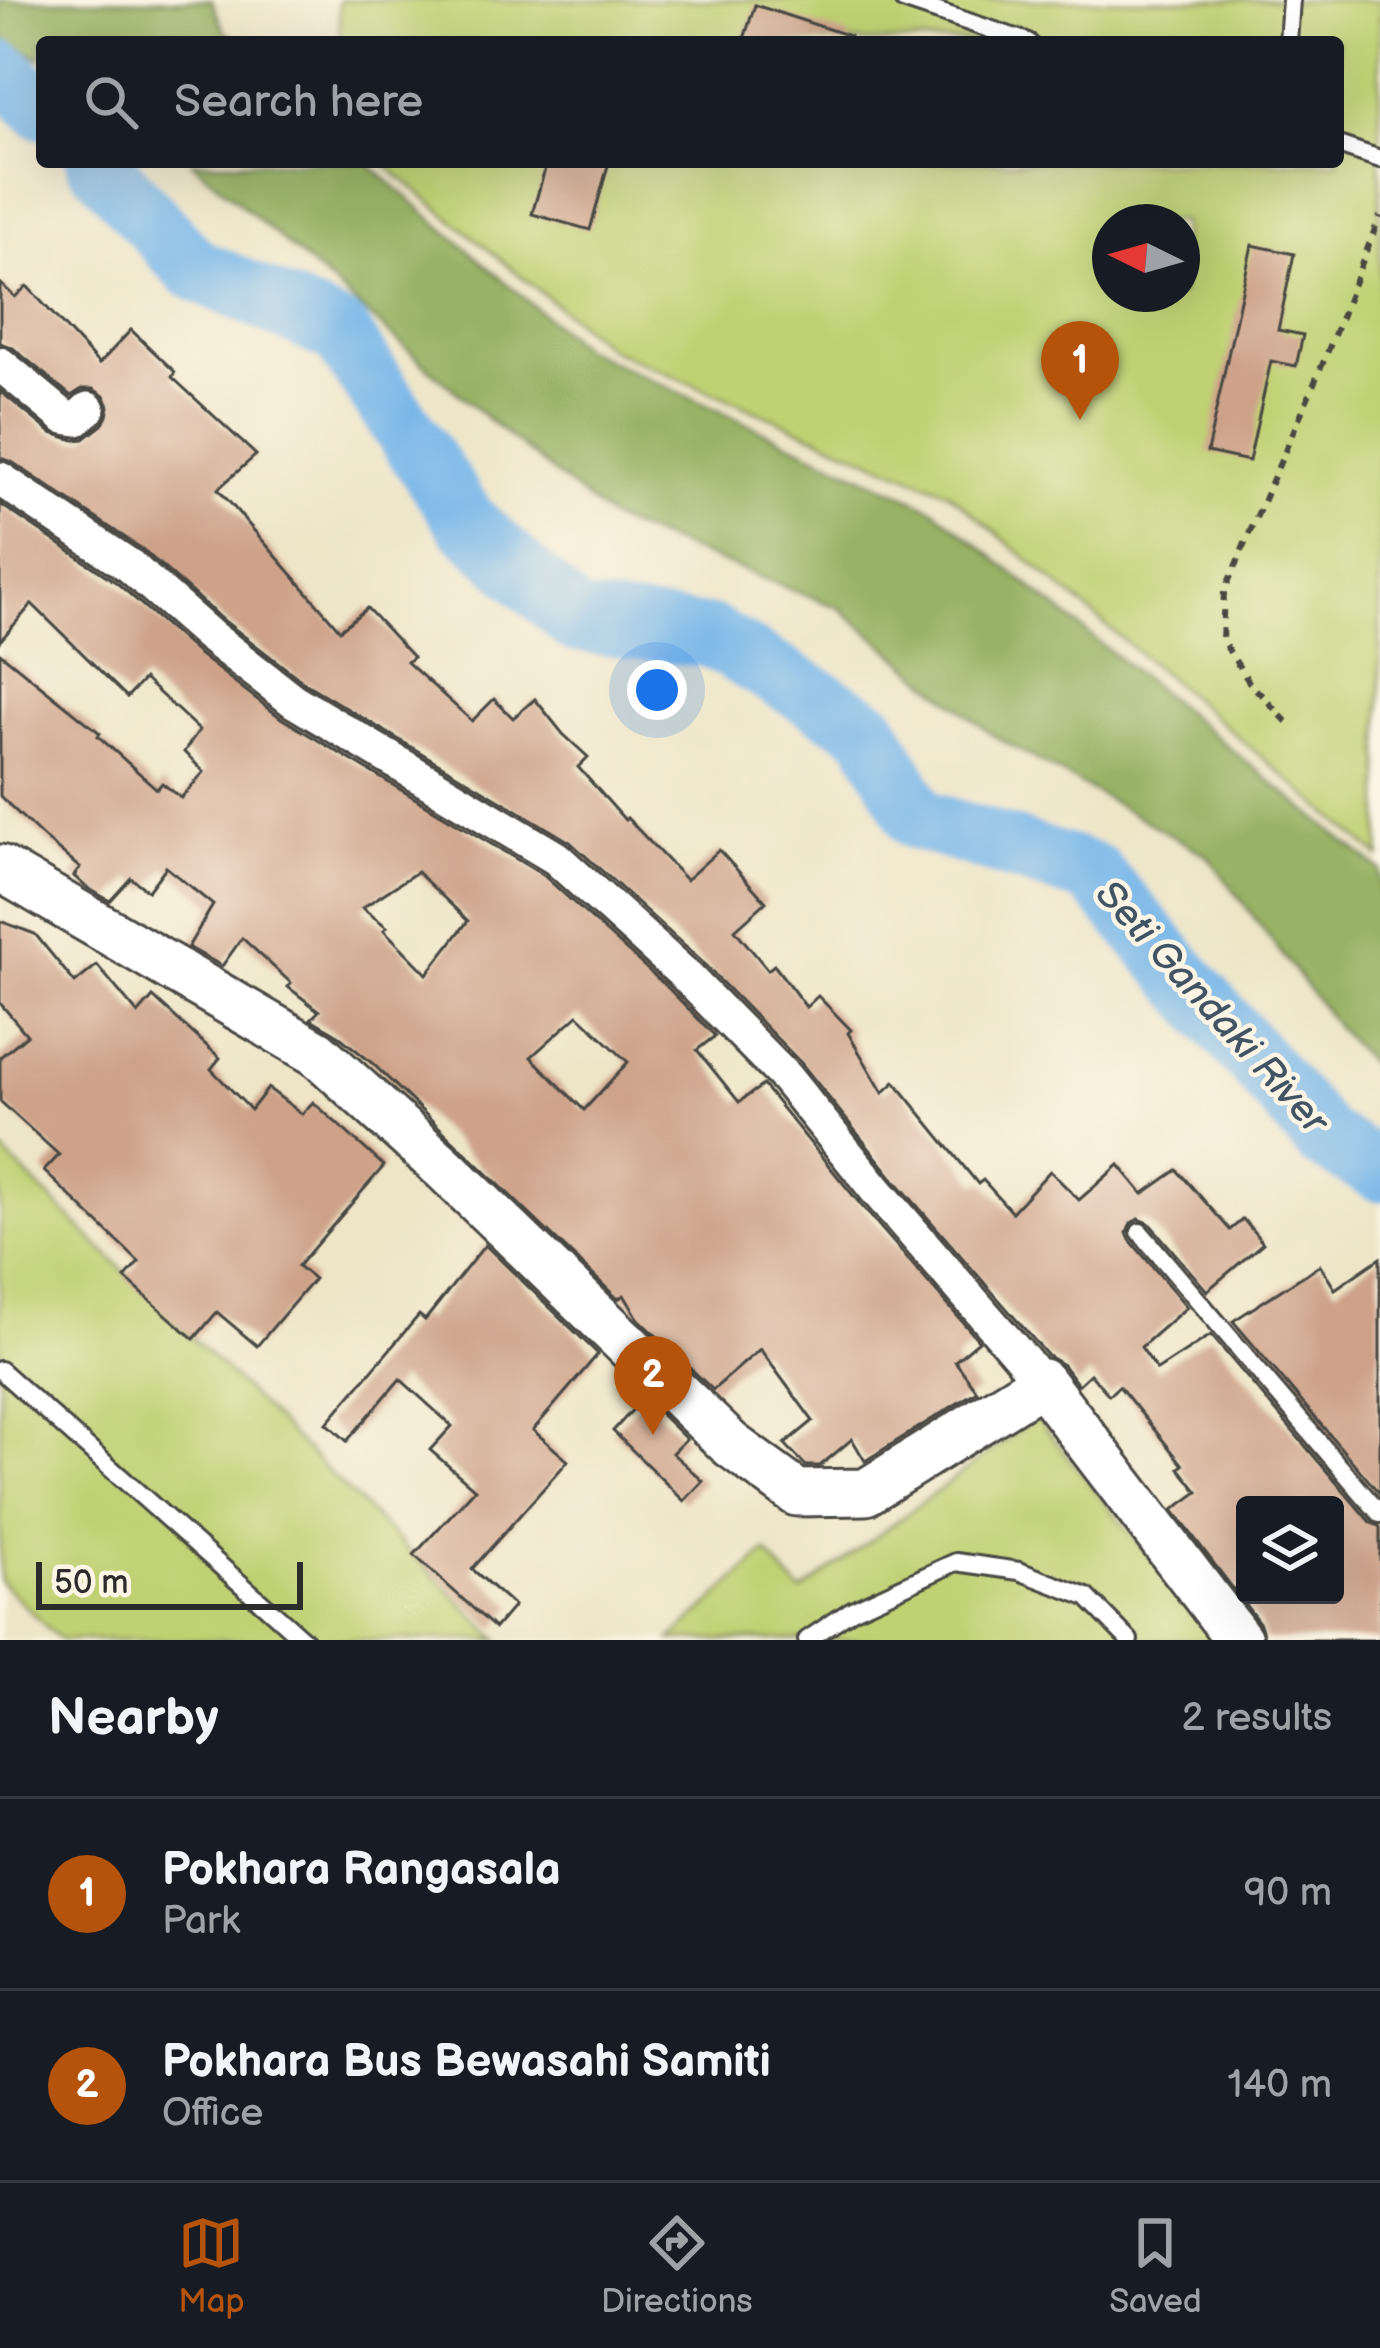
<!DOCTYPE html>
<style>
body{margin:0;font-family:"Balsamiq Sans",sans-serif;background:#20242c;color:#f1f3f6}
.controls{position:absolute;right:36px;bottom:36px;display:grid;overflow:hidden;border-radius:12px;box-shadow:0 12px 48px #0002}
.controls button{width:108px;height:108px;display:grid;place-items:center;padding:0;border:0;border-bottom:3px solid #363941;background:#171b24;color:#f1f3f6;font:60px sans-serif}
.compass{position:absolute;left:1092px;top:204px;width:108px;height:108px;border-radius:50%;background:#171b24;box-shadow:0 12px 48px #0002;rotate:275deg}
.scale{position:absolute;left:36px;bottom:30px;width:267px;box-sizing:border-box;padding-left:12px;border:6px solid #2b2b2b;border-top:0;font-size:33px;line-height:42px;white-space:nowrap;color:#2b2b2b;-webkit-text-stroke:9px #fcf5e5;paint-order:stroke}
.you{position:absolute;left:657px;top:690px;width:42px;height:42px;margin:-30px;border:9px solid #fff;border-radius:50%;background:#1a73e8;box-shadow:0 0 0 18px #1a73e833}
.badge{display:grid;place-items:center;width:78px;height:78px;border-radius:50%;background:#b45309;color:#fff;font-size:39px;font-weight:700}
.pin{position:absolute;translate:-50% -99px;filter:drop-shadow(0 3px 6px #0008)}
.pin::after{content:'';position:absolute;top:63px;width:42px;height:36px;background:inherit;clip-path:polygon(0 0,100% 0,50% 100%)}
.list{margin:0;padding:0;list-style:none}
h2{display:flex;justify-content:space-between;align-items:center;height:156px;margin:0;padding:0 48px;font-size:51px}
h2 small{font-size:39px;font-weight:400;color:#9ea1a6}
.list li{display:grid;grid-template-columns:78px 1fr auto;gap:36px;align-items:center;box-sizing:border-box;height:192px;padding:0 48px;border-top:3px solid #363941}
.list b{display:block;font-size:45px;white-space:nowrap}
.list p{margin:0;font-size:39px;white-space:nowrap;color:#9ea1a6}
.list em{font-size:39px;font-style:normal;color:#9ea1a6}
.icon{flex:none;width:66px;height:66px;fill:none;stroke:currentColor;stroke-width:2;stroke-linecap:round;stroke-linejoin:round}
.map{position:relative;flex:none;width:1380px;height:1640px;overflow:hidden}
.search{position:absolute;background:#171b24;box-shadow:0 12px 48px #0002;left:36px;right:36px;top:36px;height:132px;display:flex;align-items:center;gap:30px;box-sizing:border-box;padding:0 42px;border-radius:12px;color:#9ea1a6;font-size:45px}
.sheet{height:540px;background:#171b24}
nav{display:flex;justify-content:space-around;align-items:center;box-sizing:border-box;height:168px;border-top:3px solid #363941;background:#171b24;font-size:33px;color:#9ea1a6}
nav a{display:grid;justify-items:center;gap:6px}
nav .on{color:#b45309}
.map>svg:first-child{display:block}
.green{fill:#c0d173;stroke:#767e4f;stroke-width:3;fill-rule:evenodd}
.forest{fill:#98b365;stroke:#626f48;stroke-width:3}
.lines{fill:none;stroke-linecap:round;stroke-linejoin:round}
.river{stroke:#75b5e9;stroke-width:63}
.building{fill:#cda289;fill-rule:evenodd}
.lane-casing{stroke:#484742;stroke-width:22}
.street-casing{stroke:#484742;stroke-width:39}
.secondary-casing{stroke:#484742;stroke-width:51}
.path{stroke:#484742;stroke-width:6;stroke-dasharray:9 9;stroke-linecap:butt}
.lane{stroke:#fff;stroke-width:16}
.street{stroke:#fff;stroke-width:33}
.secondary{stroke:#fff;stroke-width:45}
.labels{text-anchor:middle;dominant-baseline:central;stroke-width:9;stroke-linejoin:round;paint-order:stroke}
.water-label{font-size:39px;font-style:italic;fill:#415464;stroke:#fcf5e5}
</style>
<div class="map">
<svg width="1380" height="1640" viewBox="0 0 1380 1640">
<rect width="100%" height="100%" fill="#fcf5e5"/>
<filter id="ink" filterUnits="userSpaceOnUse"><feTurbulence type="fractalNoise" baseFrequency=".00833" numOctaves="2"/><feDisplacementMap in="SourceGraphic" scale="24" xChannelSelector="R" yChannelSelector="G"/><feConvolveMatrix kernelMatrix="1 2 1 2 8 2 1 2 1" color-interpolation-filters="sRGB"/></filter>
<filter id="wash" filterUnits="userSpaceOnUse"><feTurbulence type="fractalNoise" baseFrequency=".004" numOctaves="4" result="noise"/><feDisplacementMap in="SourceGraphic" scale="48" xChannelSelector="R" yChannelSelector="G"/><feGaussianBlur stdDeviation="2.7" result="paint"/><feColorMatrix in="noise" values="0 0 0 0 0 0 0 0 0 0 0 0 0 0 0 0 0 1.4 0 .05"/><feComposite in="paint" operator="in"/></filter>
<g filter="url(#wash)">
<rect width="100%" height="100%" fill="#eee5c7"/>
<!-- green -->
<g class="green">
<path d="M339,0h1041v857l-432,-365 -338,-143 -228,-187h956v-120h-998zM1110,222h72v72h-72z"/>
<path d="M0,1149l499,491h-439l-60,-59z"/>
<path d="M1036,1418l183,222h-548l95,-88 35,40z"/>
</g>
<!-- forest -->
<g class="forest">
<path d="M0,0h211l14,32 15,10h-198v17l-42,-22z"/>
<path d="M192,162h174l216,186 352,161 446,361v205l-45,-50 -127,-169 -217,-122 -151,-126 -228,-88 -122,-99z"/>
</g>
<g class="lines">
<!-- river -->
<g class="river">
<path d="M0,71l9,6 33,31"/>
<path d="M97,162l96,106 147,66 128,190 108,97 136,16 157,92 49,90 175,55 231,265 56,31"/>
</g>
</g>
<g id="blocks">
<!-- building -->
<g class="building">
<path d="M755,5l95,31 -1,6h-106z"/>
<path d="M547,162h62l-19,68 -58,-16z"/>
<path d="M1252,245l42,9 -16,76 25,5 -7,31 -25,-5 -22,100 -42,-9z"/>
<path d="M0,283l15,14 12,-11 72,78 32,-34 44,42 -3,5 84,78 -38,34 122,141 27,-22 46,49 -6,5 65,59 22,-22 19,19 22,-19 28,35 25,23 -10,10 47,53 2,-2 59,62 33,-30 47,52 -31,28 33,40 6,-5 32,42 12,-11 33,34 -3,3 35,60 12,-11 83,102 5,-4 29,32 38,-41 29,29 40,-35 24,29 34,-24 53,60 13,-11 20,24 -56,48 -58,-68 -10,-4 -8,4 -4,10 3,7 57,67 -46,40 16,23 54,-35 159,187 10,5v113h-115l-5,-16 -87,-114 25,-18 -19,-24 4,-3 -64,-79 -10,9 -19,-21 -12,11 -15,-20 -15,-9 -155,-178 -92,-115 -102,-104 -129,-117 -264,-158 -83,-64 -81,-71 -130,-87 -12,-4v-67l51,42 23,7 10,-1 18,-14 5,-9 2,-10 -5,-10 -11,-7h-11l-11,7 -58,-48 -13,-5zM1245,1505h90v90h-90z"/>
<path d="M0,504l117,79 79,69 85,66 262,157 126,114 46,47 -18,14 42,52 24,-17 98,120 118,136 -24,20 22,30 -112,70 -13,-22 -32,27h-14l-21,-22 28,-23 -53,-72 -47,41 -75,-72 -14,-23 -6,4 -246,-236 -37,-30 -24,-14 8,-8 -31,-24 3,-4 -49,-45 -20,28 -34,-19 25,-42 -47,-38 -18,24 -17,-13 -21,23 -24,-14 -12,-11 6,-8 -36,-30 -44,-42v-143l100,80 -2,3 59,53 5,-6 19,15 23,-26 -20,-20 15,-22 -55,-51 -17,18 -95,-93 -32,37zM417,872l51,49 -41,53 -43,-44 3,-3 -25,-19zM578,1015l50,47 -44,48 -53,-53z"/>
<path d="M0,921l35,13 40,49 22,-18 41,49 15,-17 67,61 -9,11 40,41 17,-22 34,26 11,-12 71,64 -86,100 16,13 -57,67 -40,-34 -23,27 -69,-61 14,-16 -95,-91 15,-16 -59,-54v-44l27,-22 -27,-32z"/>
<path d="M485,1245l113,109 -65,76 35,31 -96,108 42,37 -19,22 -81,-73 61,-66 -45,-39 22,-24 -52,-47 -53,62 -20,-18 92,-108 6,5z"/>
<path d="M1380,1258v236l-147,-173 87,-56 15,24z"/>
<path d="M638,1404l8,7 5,-6 35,34 -14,14 31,28 -19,20 -71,-70z"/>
</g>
</g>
</g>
<g filter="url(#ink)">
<use href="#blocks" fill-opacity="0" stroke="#484742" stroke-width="3"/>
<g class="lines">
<!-- lane casing -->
<g class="lane-casing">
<g id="lane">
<path d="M903,0l125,42"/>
<path d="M1288,42l3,-42"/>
<path d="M1338,145l42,14"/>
<path d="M1140,1232l240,282"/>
<path d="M0,1370l304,270"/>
<path d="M807,1640l45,-30 104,-48 63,9 68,26 42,43"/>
</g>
</g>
<!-- street casing -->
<g class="street-casing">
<g id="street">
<path d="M0,364l64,53 13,2 11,-10"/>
<path d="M0,479l130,87 80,70 84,65 262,157 128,116 102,104 91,113 165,191"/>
</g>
</g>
<!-- secondary casing -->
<g class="secondary-casing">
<path id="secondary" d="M0,868l317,185 128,116 285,275 67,49 69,-1 176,-110 197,258"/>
</g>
<!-- path -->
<path class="path" d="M1287,722l-38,-40 -27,-42 2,-48 102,-236 54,-140"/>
<!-- lane -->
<use href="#lane" class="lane"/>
<!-- street -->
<use href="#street" class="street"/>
<!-- secondary -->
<use href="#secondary" class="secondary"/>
</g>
</g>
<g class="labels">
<!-- water labels -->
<g class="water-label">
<text transform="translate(1211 1008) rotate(48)">Seti Gandaki River</text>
</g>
</g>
</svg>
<div class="controls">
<button><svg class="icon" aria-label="layers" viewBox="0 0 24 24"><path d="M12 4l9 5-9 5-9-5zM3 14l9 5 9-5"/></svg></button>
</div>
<svg class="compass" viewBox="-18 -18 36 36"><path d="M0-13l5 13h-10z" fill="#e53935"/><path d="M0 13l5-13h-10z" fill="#9ea1a6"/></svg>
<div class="scale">50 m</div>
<div class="you"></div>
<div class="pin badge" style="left:1080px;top:420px">1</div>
<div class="pin badge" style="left:653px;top:1435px">2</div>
<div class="search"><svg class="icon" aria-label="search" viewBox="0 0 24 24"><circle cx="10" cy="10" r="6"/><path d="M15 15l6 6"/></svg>Search here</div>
</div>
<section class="sheet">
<h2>Nearby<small>2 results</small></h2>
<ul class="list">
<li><span class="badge">1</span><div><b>Pokhara Rangasala</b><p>Park</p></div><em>90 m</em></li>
<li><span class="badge">2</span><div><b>Pokhara Bus Bewasahi Samiti</b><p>Office</p></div><em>140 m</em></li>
</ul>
</section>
<nav>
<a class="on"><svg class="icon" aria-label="map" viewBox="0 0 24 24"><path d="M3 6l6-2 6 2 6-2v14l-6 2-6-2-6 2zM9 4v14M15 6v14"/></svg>Map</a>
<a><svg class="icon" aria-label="directions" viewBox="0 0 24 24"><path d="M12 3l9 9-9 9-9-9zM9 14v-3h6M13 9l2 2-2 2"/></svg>Directions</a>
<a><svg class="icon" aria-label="saved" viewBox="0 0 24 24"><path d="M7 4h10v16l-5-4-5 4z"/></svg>Saved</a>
</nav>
